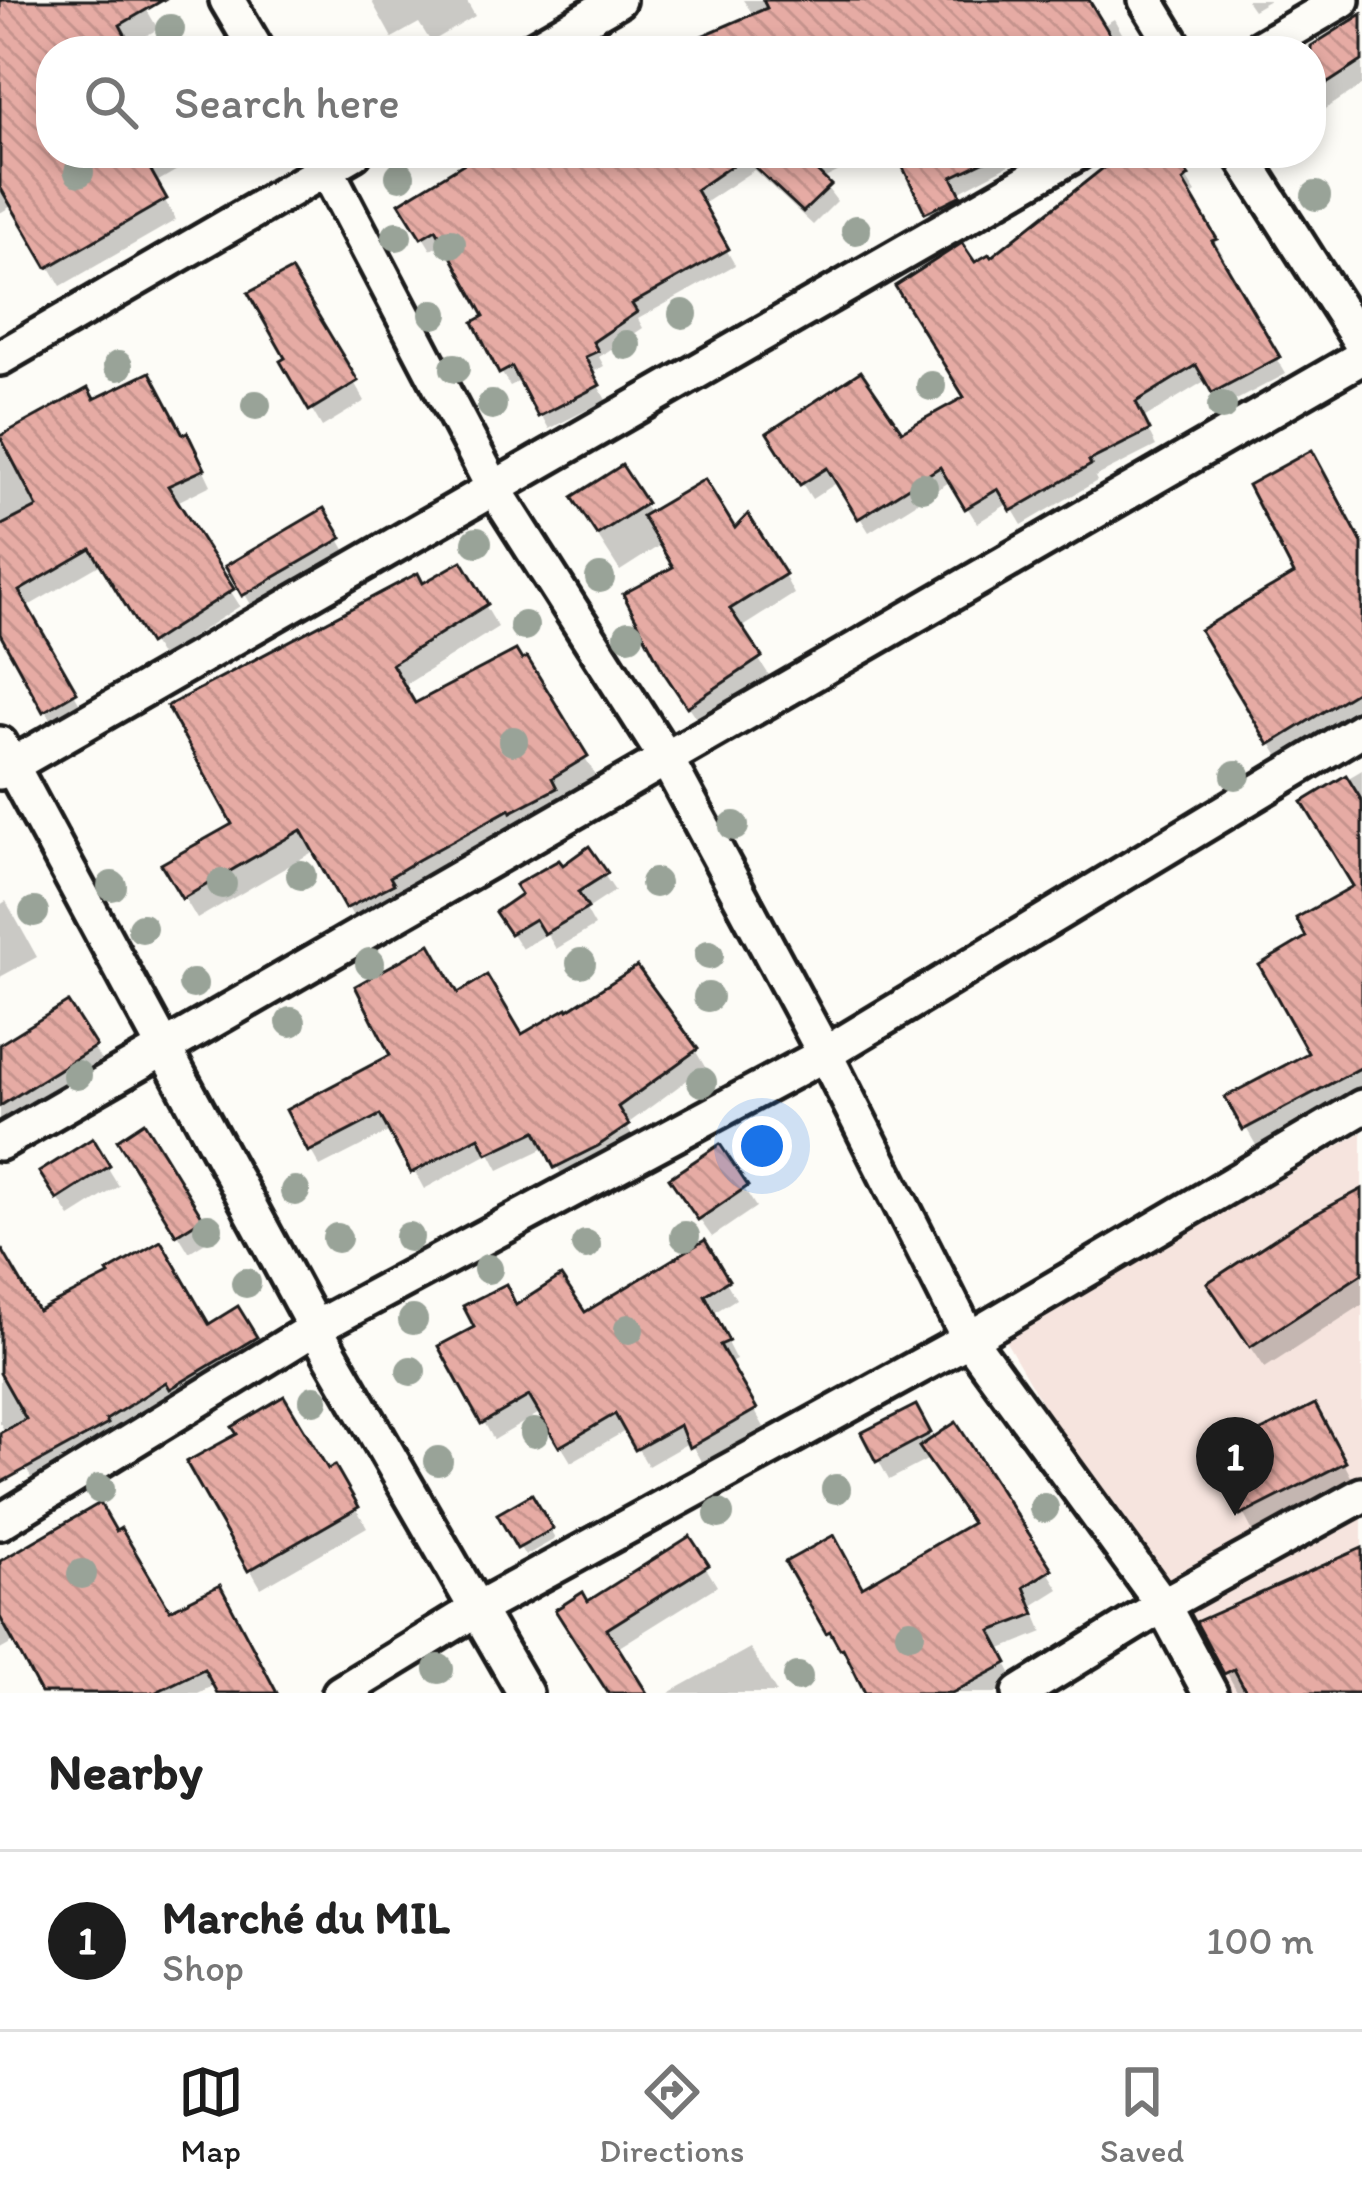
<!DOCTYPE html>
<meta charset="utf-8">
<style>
body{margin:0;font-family:Itim,sans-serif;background:#f6f6f6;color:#222}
.you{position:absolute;left:762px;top:1146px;width:42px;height:42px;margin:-30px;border:9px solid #fff;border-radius:50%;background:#1a73e8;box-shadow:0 0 0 18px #1a73e833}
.badge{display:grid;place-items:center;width:78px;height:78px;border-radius:50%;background:#1c1c1c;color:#fff;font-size:39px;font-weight:700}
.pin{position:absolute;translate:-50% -99px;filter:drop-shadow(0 3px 6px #0008)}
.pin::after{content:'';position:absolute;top:63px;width:42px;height:36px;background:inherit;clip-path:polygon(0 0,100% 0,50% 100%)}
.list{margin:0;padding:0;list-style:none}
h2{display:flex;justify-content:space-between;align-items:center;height:156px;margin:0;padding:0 48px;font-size:51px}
h2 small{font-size:39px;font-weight:400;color:#767676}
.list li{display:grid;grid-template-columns:78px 1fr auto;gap:36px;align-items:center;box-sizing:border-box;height:180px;padding:0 48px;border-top:3px solid #e0e0e0}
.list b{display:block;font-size:45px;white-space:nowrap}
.list p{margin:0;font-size:39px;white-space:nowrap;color:#767676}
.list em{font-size:39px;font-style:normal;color:#767676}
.icon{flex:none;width:66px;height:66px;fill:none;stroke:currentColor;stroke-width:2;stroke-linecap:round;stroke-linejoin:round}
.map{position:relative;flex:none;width:1362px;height:1693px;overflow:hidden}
.search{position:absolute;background:#fff;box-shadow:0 6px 18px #0003;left:36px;right:36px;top:36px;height:132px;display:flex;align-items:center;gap:30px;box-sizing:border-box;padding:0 42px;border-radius:48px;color:#767676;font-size:45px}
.sheet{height:336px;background:#fff}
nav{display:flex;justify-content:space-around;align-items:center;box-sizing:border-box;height:168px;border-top:3px solid #e0e0e0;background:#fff;font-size:33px;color:#767676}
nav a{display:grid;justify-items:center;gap:6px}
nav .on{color:#1c1c1c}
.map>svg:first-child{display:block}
.built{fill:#f6e4de}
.shadow{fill:#0003}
.building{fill:url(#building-back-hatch);stroke:#1c1c1c;stroke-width:3}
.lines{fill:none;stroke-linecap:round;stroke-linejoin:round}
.street-casing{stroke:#1c1c1c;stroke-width:42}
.street{stroke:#fdfcf7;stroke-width:33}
.tree{fill:#99a398}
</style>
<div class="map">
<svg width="1362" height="1693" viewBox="0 0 1362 1693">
<defs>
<pattern id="building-back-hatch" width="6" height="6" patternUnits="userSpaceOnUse" patternTransform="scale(3)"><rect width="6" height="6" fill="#e6aba4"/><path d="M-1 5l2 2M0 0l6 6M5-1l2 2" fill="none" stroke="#c5938d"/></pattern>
</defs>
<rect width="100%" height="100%" fill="#fdfcf7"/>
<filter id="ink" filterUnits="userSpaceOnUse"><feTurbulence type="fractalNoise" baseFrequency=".00833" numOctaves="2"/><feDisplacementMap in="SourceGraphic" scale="24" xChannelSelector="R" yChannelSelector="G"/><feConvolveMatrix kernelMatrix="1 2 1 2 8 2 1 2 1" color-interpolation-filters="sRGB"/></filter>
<g filter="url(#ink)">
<!-- built -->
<path class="built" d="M1362,1132v561h-151l-206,-353z"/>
<!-- shadow -->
<g class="shadow">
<path d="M14,0h127l17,29 -16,9 7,13h-98v102h155l-51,30 21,37 -115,66 -48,-81 -13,8v-205z"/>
<path d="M371,0h95l9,16 -44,26 -12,-19 -27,15z"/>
<path d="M743,0h343l16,26 12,-7 18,32h-462l17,-9 1,3 67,-28z"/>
<path d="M1246,0h24l-17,10z"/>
<path d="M1362,18v67l-47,31 -4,-6v-59h-3z"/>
<path d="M488,153h388l-55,27 16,21 -24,24 -59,-55 -53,35 34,60 -97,54 5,9 -44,29 5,9 -13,7 15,27 -57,29 -27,-49 -12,6 -9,-14 -13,-55 -42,-76 -15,9 -28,-46z"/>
<path d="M899,153h117l-6,4 3,6 -55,29 9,19 -32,15z"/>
<path d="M1130,153h40l26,40 -7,5 34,57 -5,3 68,116 -63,33 -15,-28 -66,40 14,27 -61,31 2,4 -75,44 -13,-22 -32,20 -26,-42 -82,51 -31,-50 -26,17 -32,-50 121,-14 67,-37 6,-132 16,-5z"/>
<path d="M290,274l75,127 -43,26 -38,-65 5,-2z"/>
<path d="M87,392l6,11 89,34 13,14 16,34 -36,18 65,103 -79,51 -58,-94 -78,45 58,101 -29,16 -35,-63 -4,2 -15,-27v-197z"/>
<path d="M622,469l28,46 84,18 50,42 10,19 -55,35 32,49 -71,46 -21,-31 -2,-124 -15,-25 -42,27 -23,-36z"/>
<path d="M323,512l27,46 -94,55 -27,-46z"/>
<path d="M1359,537l3,4v177l-78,47 -80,-134z"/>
<path d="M461,565l37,62 -96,60 11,20 113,-46 72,118 -238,150 -44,-79 -119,69 -32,-54 71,-40 187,-238z"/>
<path d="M1362,770v321l-105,56 -28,-49 83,-44 -1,-116 46,-51 -51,-84z"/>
<path d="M588,851l27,40 -29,19 9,16 -39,23 -9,-15 -25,15 -13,-20 53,-60z"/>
<path d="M6,901l31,56 -37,20v-72z"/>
<path d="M457,997l64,41 174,12 10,17 -79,58 10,19 -70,39 -19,-36 -48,23 -9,-17 -66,36 -32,-59 -72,37 -9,-16 83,-94z"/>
<path d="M67,1006l37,59 -104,65v-82z"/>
<path d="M143,1126l69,112 -23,14 -68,-111z"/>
<path d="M92,1142l27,44 -49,31 -16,-25z"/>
<path d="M719,1149l37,58 -44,30 -28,-39z"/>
<path d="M1362,1191v114l-97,63 -41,-61z"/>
<path d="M704,1244l32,55 -24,15 24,46 -8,4 36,63 -62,36 -12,-21 -42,24 -21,-36 -56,32 -30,-50 -47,28 -52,-93 74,-38 68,7z"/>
<path d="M0,1252l37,63 171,13 29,-18 29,48 -229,130 -37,-65z"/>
<path d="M915,1409l18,33 22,-15 104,162 -27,17 11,26 -44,18 17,32 -21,11h-126l-27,-46 -4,2 -49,-86 73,28 112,-66 -45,-66 -40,21 -24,-45z"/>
<path d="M1330,1436l29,56 -100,51 -45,-85z"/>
<path d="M190,1464l136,9 7,-4 34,58 -106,61z"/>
<path d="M531,1498l24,41 -30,17 -24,-41z"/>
<path d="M689,1540l28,46 -101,63 18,44h-24l-23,-88z"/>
<path d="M1362,1551v142h-111l-3,-5 -10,5 -38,-69z"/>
<path d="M0,1564l169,50 105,79h-54l-4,-9 -18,9h-156l-26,-52 -16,9z"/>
<path d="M750,1648l27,45h-108z"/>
</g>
<!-- building -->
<g class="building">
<path d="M0,0h163l-43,25 14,26h-83v102h90l26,46 -120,69 -47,-81z"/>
<path d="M763,0h326l31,51h-453l100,-43z"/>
<path d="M1362,14v47l-51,33v-48z"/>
<path d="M488,153h310l33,32 -28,27 -59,-55 -48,33 33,59 -97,55 5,8 -44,30 5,9 -13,6 15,28 -62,32 -26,-50 -13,7 -26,-52 11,-6 -48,-87 -15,9 -22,-35 69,-42z"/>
<path d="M896,153h106l-50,24 9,18 -36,18z"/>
<path d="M1122,153h51l16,23 -6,5 34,58 -5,2 68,116 -68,36 -16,-28 -60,37 14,28 -61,31 2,4 -80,46 -13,-22 -33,20 -25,-42 -82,52 -31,-51 -27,17 -33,-52 94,-62 41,60 62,-34 -69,-111 67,-43 13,19 14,-8 2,3z"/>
<path d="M291,270l67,111 -49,30 -29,-50 5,-3 -37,-65z"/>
<path d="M150,372l33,62 4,-2 18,37 -37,17 66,103 -85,55 -58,-95 -72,42 58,101 -34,20 -43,-78v-108l37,-19 -37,-71 88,-48 6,11z"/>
<path d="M1312,450l50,93v145l-93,57 -69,-115 94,-56 -46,-89z"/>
<path d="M622,465l25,38 -50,32 -25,-38z"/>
<path d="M705,479l30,49 13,-14 38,60 -56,35 32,48 -75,50 -23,-34 -41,-79 50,-27 -31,-51z"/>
<path d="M324,508l18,30 -100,58 -17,-30z"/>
<path d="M462,561l26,43 -96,60 23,39 101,-53 6,10 5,-3 61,99 -36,22 5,10 -46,24 -1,-3 -92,51 -28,17 4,7 -49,25 -44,-79 -119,69 -21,-35 71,-40 -65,-118 251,-133 5,10z"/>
<path d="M1346,775l16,26v266l-119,63 -18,-33 83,-44 -49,-88 47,-28 -10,-19 57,-32 -51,-84z"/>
<path d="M589,846l19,27 -30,19 10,16 -44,26 -9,-15 -25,15 -15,-22 26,-18 -6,-9 44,-25 4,5z"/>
<path d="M430,944l28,49 29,-18 35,59 45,-26 1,2 69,-44 61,83 -80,58 11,18 -31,21 -44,22 -18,-37 -49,23 -8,-17 -68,36 -31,-58 -72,37 -22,-42 104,-55 -35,-69z"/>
<path d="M68,1002l28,44 -96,60v-62z"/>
<path d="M144,1122l59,96 -27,17 -59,-95z"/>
<path d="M93,1138l17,28 -53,34 -18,-28z"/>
<path d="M720,1144l28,42 -50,34 -29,-42z"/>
<path d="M1362,1189v85l-112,73 -43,-64 90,-59z"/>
<path d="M705,1240l24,40 -24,15 24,46 -9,4 37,64 -68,39 -9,-23 -45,25 -20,-36 -56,33 -30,-51 -48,28 -43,-78 36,-19 -11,-21 43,-22 10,21 45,-29 24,36z"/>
<path d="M161,1241l48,83 29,-18 19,31 -87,52 -4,-7 -60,38 2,4 -108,59v-50l26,-14 -26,-46v-127l38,65 71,-36 -2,-3z"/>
<path d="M284,1396l44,73 7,-4 24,42 -111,64 -62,-109 51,-28 -5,-7z"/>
<path d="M1315,1404l31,58 -106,54 -30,-59z"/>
<path d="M916,1405l15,28 -55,29 -15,-29z"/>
<path d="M956,1422l96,147 -28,18 11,27 -44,17 17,32 -56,30h-87l-22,-45 -3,1 -10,-18 -4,2 -41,-71 49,-27 28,52 110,-64 -53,-76z"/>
<path d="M532,1494l21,35 -36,20 -20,-35z"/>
<path d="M100,1503l16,28 5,-3 49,82 50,-25 57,108h-60l-13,-24 -50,24h-113l-41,-76v-56z"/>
<path d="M690,1536l19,29 -102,64 40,64h-39l-53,-83 28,-18 5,9z"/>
<path d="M1362,1548v145h-115l-13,-24 -10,5 -28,-52z"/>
</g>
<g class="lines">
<!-- street casing -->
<g class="street-casing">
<g id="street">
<path d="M227,0l30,51"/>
<path d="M1146,0l31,51"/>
<path d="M530,51l88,-51"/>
<path d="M1255,51l87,-51"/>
<path d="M318,153l175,334 174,273 158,294 144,285 194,266 47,88"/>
<path d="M1240,153l122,191"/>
<path d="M0,358l354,-205"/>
<path d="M0,744l315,584 210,365"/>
<path d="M0,772l1077,-619"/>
<path d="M0,1143l1362,-786"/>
<path d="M0,1522l315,-194 510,-274 537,-325"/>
<path d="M340,1693l137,-84 492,-270 393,-232"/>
<path d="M1020,1693l143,-88 199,-110"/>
</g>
</g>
<!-- street -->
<use href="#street" class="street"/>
</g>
<!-- trees -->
<g class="tree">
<circle cx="170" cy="29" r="15"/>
<circle cx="79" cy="172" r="15"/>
<circle cx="400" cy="176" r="15"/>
<circle cx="1316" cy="196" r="15"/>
<circle cx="856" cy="230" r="15"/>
<circle cx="397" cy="236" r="15"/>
<circle cx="451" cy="243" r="15"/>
<circle cx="434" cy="314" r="15"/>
<circle cx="683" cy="314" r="15"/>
<circle cx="626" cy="345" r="15"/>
<circle cx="118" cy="366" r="15"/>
<circle cx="455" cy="368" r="15"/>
<circle cx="931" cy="386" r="15"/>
<circle cx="256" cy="405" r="15"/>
<circle cx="492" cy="405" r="15"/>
<circle cx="1222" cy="406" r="15"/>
<circle cx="923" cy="487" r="15"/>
<circle cx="477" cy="542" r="15"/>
<circle cx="600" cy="578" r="15"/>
<circle cx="524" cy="626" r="15"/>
<circle cx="629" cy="635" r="15"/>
<circle cx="513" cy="741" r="15"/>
<circle cx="1236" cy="775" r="15"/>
<circle cx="734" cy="826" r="15"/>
<circle cx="301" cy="875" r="15"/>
<circle cx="655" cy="883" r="15"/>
<circle cx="222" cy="884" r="15"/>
<circle cx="112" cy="886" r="15"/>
<circle cx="34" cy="912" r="15"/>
<circle cx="142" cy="928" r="15"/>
<circle cx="709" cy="955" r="15"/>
<circle cx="370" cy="963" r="15"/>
<circle cx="581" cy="963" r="15"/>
<circle cx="193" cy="984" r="15"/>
<circle cx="708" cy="997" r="15"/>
<circle cx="291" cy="1022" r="15"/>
<circle cx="77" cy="1075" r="15"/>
<circle cx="702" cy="1082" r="15"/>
<circle cx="295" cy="1191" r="15"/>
<circle cx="208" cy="1228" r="15"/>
<circle cx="685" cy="1236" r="15"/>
<circle cx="409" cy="1237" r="15"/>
<circle cx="337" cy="1238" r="15"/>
<circle cx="586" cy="1245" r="15"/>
<circle cx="488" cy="1269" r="15"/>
<circle cx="246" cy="1283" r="15"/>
<circle cx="413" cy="1320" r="15"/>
<circle cx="629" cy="1329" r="15"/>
<circle cx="411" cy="1371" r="15"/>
<circle cx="314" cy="1400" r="15"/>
<circle cx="534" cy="1433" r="15"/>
<circle cx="438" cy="1461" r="15"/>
<circle cx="100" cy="1489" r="15"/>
<circle cx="836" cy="1489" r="15"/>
<circle cx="1044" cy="1508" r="15"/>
<circle cx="719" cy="1514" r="15"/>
<circle cx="82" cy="1574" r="15"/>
<circle cx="910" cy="1633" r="15"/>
<circle cx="439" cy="1669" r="15"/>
<circle cx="798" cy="1677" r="15"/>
</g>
</g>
</svg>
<div class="you"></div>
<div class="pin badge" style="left:1235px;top:1516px">1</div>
<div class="search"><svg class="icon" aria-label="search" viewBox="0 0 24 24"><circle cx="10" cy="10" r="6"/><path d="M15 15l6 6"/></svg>Search here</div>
</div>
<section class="sheet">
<h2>Nearby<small></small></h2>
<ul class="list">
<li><span class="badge">1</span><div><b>Marché du MIL</b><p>Shop</p></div><em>100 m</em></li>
</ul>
</section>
<nav>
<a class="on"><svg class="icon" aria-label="map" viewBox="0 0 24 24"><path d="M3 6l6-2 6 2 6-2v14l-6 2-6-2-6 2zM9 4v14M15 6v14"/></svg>Map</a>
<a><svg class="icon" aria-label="directions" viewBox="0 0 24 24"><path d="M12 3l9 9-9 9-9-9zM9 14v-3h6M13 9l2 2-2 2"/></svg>Directions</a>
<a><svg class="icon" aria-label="saved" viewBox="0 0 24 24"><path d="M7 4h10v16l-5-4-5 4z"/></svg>Saved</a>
</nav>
